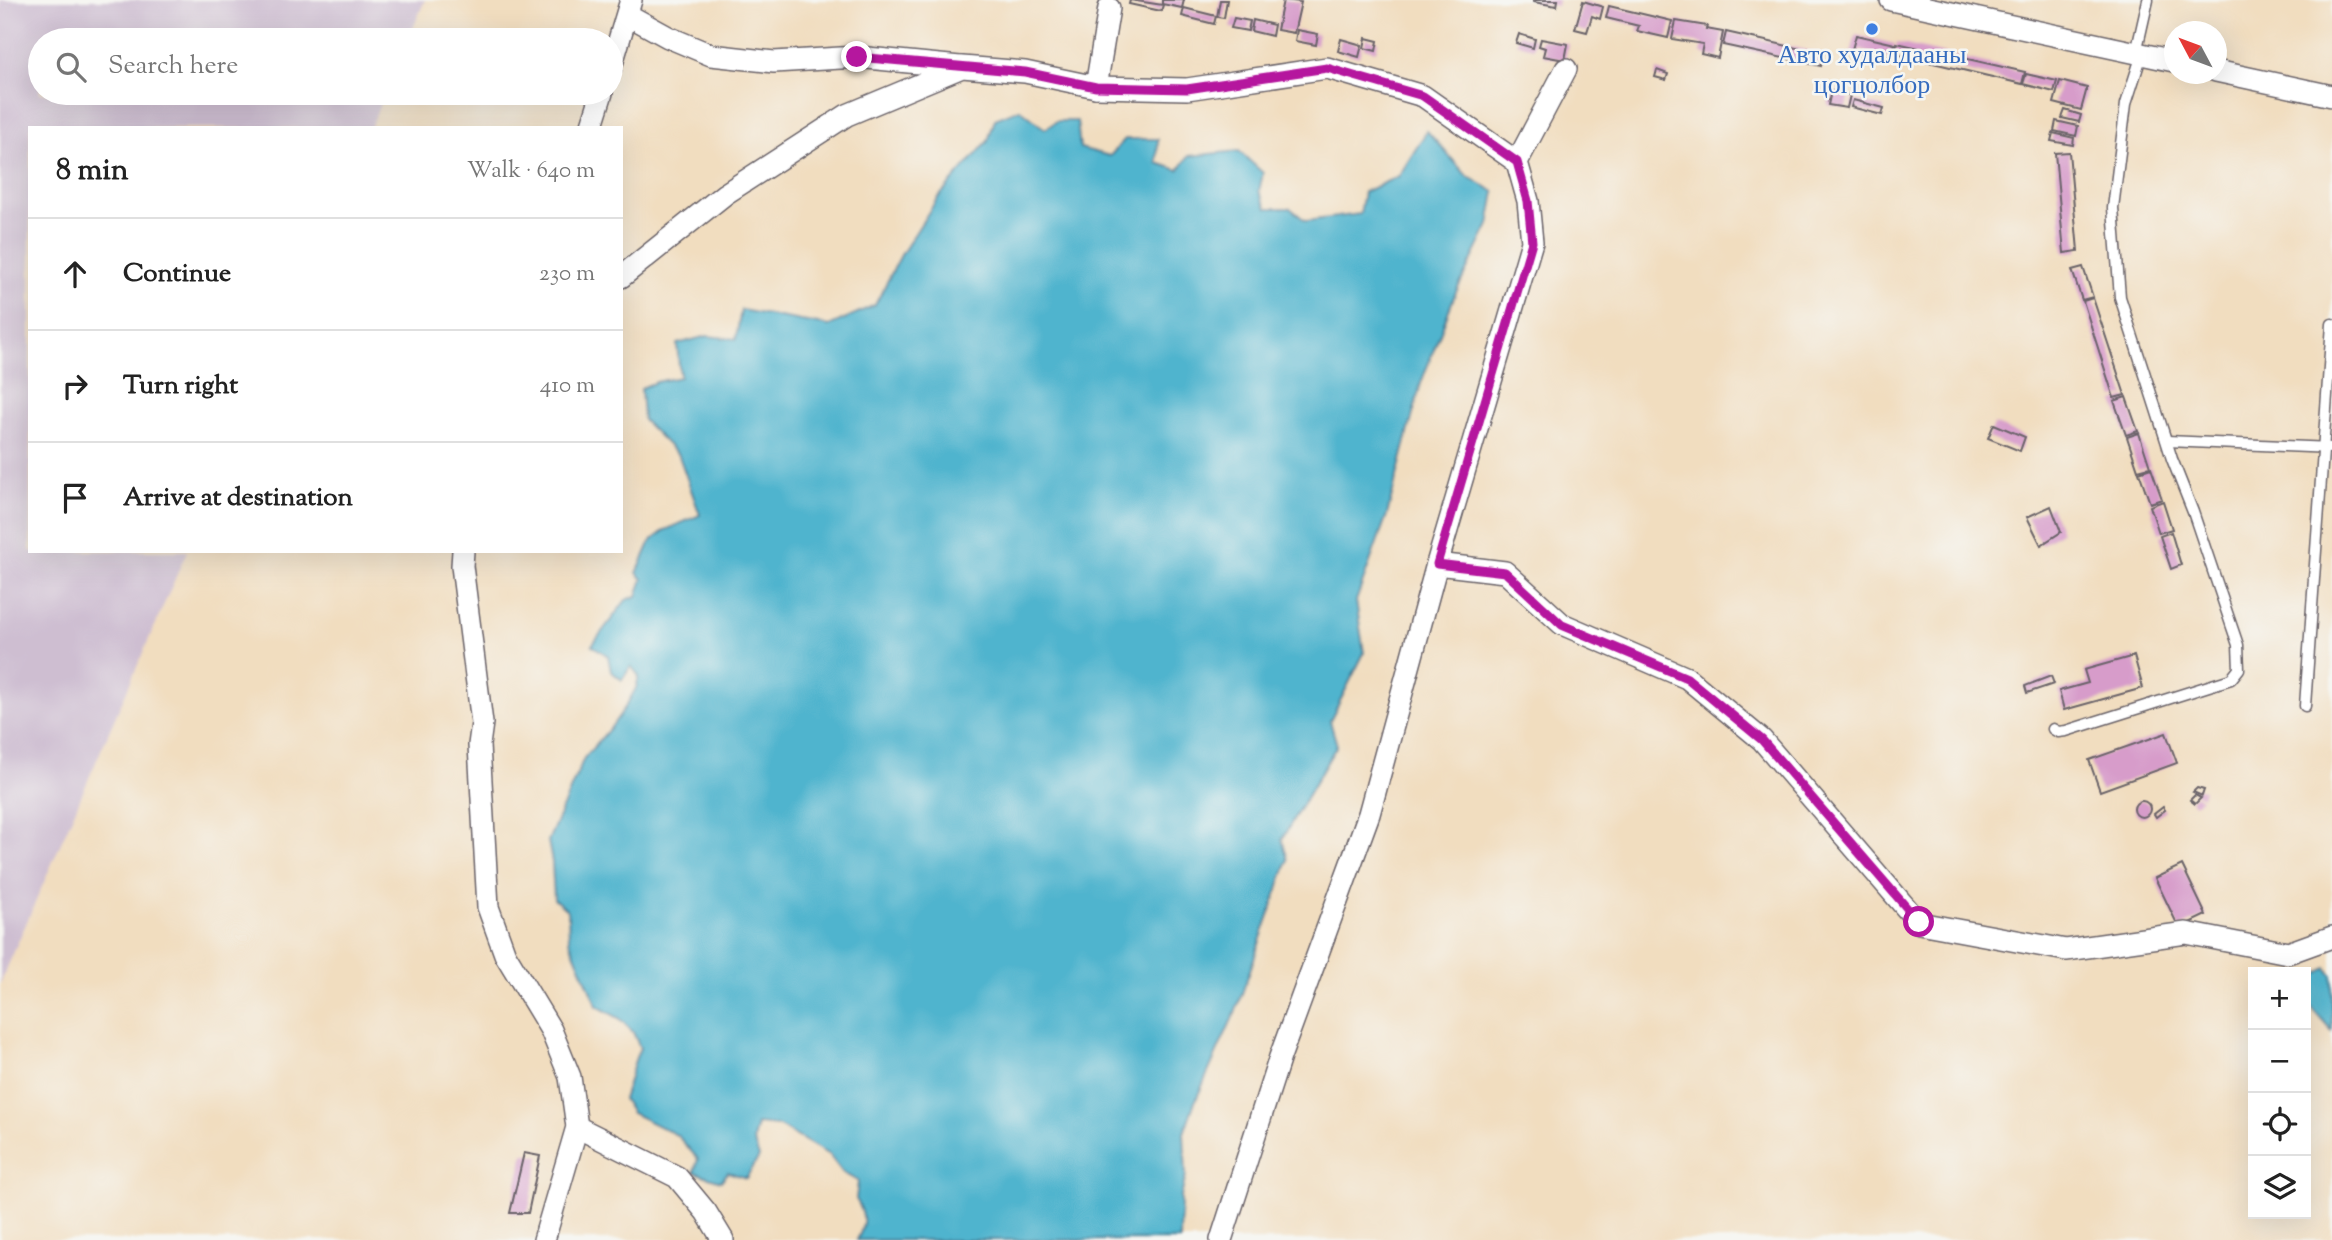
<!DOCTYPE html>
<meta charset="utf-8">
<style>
body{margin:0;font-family:"Sorts Mill Goudy",serif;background:#f6f6f6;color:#222}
.controls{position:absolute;right:21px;bottom:21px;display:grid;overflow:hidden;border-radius:0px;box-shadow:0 7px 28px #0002}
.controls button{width:63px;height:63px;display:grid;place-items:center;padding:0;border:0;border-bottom:2px solid #e0e0e0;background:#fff;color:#222;font:35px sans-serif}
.compass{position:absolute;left:2164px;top:21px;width:63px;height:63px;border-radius:50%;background:#fff;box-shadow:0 7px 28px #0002;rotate:311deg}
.stop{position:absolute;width:21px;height:21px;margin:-16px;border:5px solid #b5179e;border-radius:50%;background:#fff}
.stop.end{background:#b5179e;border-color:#fff;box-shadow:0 2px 7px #0008}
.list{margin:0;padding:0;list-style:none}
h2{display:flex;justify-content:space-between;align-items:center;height:91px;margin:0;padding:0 28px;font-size:30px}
h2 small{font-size:23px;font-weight:400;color:#767676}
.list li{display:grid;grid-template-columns:46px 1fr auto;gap:21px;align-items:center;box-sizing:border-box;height:112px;padding:0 28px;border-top:2px solid #e0e0e0}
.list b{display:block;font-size:26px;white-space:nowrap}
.list em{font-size:23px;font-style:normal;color:#767676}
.icon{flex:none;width:38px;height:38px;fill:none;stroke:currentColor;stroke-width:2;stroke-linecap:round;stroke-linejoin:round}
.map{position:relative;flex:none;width:2332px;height:1240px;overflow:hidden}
.search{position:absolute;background:#fff;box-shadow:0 7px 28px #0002;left:28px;top:28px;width:595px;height:77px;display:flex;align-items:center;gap:18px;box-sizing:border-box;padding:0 24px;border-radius:38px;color:#767676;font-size:26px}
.panel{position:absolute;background:#fff;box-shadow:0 7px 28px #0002;left:28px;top:126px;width:595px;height:427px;border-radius:0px}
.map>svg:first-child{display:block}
.industrial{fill:#cebed1}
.water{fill:#4fb4ce;stroke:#386b84;stroke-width:2}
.building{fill:#d79cca}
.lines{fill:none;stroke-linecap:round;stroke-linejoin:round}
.service-casing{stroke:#6a6369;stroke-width:13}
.minor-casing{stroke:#6a6369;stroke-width:24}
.service{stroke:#fff;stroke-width:10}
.minor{stroke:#fff;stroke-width:21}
.route{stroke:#b5179e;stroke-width:9}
.shop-dot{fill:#3f7fe0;stroke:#f6f6f2;stroke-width:2.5}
.labels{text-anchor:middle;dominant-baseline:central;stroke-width:5;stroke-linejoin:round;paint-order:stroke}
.shop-label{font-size:26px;fill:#366cbe;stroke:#f6f6f2}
</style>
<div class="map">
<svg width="2332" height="1240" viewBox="0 0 2332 1240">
<rect width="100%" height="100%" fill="#f6f6f2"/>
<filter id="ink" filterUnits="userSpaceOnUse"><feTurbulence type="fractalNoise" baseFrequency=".0143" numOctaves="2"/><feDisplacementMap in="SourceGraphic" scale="14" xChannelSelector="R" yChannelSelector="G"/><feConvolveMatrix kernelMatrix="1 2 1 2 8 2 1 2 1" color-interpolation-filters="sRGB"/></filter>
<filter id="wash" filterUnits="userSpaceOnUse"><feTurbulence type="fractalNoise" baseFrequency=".00686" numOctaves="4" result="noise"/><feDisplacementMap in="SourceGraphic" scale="28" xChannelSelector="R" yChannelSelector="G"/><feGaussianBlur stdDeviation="1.57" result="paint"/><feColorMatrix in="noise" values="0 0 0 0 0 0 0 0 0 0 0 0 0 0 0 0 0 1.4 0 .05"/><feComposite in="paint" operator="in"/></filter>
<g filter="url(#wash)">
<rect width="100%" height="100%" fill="#f1ddbf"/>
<!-- industrial -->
<path class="industrial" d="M0,0h425l-17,40h-368v53h345l-15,35h-340v423h157l-187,433z"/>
<!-- water -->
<g class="water">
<path d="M1020,109l25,20 12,-8h20l3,27 30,8 15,-17h33l-1,24 22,7 10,-14 50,-5 24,22 -4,18 8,17h23l16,13 54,-7 4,-22 35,-16 28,-45 40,45 28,16 -6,33 -33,67 -35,91 -34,132 -31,86 8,52 -34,68 7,24 -55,94 6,21 -51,148 -43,96 -10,29 2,42 -5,22 -1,43h-323c9,-16 8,-26 -1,-41l2,-18 -15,-8 -14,-18 -50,-29 -22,-2 -4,16 6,17 -13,21 -18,-6 -7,9 -27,-9 4,-13 -21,-24 -45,-22 -9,-14c7,-18 9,-35 17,-51l-7,-16 -14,-14 -22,-12 -28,-66 -1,-29 -14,-12 -2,-37 -4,-21 36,-83 28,-32 14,-20 10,-18 3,-12 -8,-10 -9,14 -11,-9 -3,-15 -16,-11 34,-45 11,-4 6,-17 -6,-6 14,-32 14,-11 35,-15 -21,-59 -36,-36 -2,-32 15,-6 24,-5 -3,-33 30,-8 29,3 5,-29 88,16 46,-21 26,-50 36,-56 51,-58 7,-22z"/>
<path d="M2327,968l5,8v55l-26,-30v-21z"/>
</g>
<g id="blocks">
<!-- building -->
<g class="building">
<path d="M1130,0l33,5 -2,6 -32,-7z"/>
<path d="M1162,0h22l-2,8 -20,-4z"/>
<path d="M1220,0h7l-3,18 -7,-1z"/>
<path d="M1283,0l18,2 -7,31 -17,-3z"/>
<path d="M1533,0h25l-1,6 -24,-4z"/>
<path d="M1583,1l20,6 -3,12 -8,-3 -5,16 -12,-3z"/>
<path d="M1609,6l63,15 -4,17 -31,-7 2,-5 -33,-8z"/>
<path d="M1184,8l32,8 -2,8 -32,-8z"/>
<path d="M1234,18l16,3 -2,10 -17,-3z"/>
<path d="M1253,20l21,5 -2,11 -21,-5z"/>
<path d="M1676,21l31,5 -1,3 17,3 -5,26 -17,-4 2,-10 -31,-5z"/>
<path d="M1297,30l21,4 -2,11 -21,-4z"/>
<path d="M1726,32l97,22 -2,12 -98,-21z"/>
<path d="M1519,34l16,5 -2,9 -17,-5z"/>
<path d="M1856,35l39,9 -4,14 -31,-8 -1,5 -8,-2z"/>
<path d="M1366,38l12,3 -2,10 -12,-3z"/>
<path d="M1341,39l21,6 -3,12 -21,-6z"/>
<path d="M1541,39l27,5 -3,16 -22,-4 2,-8 -6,-2z"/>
<path d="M1897,43l128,29 -3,12 -127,-30z"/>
<path d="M1657,70l11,4 -2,6 -11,-3z"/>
<path d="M2026,74l31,7 -3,11 -31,-8z"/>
<path d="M2060,81l27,7 -6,22 -27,-7z"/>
<path d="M1831,91l19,4 -3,13 -19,-3z"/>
<path d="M1853,100l31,8 -2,7 -31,-8z"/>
<path d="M2065,110l16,5 -2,7 -17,-4z"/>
<path d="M2056,121l22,5 -2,10 -22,-5z"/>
<path d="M2053,133l21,5 -1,7 -22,-4z"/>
<path d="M2069,152l9,99 -14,2 -9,-100z"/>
<path d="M2083,267l10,30 -11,3 -10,-30z"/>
<path d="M2093,298l32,97 -11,3 -31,-97z"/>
<path d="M2126,397l12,34 -12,4 -12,-34z"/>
<path d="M1994,424l31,13 -5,14 -32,-13z"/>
<path d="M2139,433l11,34 -12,3 -11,-33z"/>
<path d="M2151,468l11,31 -12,4 -11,-31z"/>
<path d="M2163,501l9,28 -13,4 -9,-27z"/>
<path d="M2051,506l10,26 -20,13 -14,-28z"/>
<path d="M2171,532l10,33 -10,4 -11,-33z"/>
<path d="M2134,656l9,32 -79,22 -5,-19 29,-8 -4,-13z"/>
<path d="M2051,676l3,8 -27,9 -2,-7z"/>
<path d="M2166,733l11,30 -77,28 -11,-31z"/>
<path d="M2197,788l7,2 -2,6 -9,-4z"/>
<path d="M2195,795l6,3 -6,6 -5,-4z"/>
<circle cx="2142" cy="809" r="8"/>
<path d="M2163,807l2,3 -9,7 -2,-3z"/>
<path d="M2182,865l24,50 -27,13 -24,-50z"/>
<path d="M524,1153l16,3 -12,57h-18z"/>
</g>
</g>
</g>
<g filter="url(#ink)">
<use href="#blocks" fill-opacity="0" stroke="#6a6369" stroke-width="2"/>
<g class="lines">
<!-- service casing -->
<g class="service-casing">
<g id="service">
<path d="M2136,53l12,-53"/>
<path d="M2167,441l165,7"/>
<path d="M2305,706l27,-382"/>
<path d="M2053,729l5,3 8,-1 165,-52 8,-10 -1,-24 -45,-133 -21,-53 -52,-162 -7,-89 13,-104 16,-50"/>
</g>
</g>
<!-- minor casing -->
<g class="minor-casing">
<g id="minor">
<path d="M1891,0l283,61"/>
<path d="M628,15l40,22 43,18 63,7 83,-5 103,10"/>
<path d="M611,67l20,-67"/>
<path d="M2216,71l116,25"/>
<path d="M1096,87l91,2 140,-21 96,28 94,66"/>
<path d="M591,128l11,-35"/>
<path d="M621,277l104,-83 122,-79 115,-48 63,5 71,15 13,-79"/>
<path d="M463,551l-1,15 20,157 -3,22 9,162 17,47 46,76 19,47 7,50 -33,113"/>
<path d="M1437,564l68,8 57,52 125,54 75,62 157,183 147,27 120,-17 102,20 44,-16"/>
<path d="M577,1127l100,50 29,35 17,28"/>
<path d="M1221,1240l59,-183 89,-243 68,-250 95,-322 -4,-41 -11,-39 49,-93"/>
</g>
</g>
<!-- service -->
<use href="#service" class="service"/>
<!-- minor -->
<use href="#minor" class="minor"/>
</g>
</g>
<g class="lines" filter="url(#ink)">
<!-- route -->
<path class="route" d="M857,57l168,15 71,15 91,2 140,-21 96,28 94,66 11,39 4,41 -95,322 68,8 57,53 125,53 75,62 157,182"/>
</g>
<!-- markers -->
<circle class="shop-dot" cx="1872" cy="29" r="7"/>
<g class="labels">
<!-- shop labels -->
<g class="shop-label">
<text x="1872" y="56">Авто худалдааны<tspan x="1872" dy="30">цогцолбор</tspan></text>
</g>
</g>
</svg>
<div class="controls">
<button>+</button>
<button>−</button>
<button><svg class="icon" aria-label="locate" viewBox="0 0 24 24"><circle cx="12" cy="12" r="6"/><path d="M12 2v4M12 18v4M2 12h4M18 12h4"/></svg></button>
<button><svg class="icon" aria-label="layers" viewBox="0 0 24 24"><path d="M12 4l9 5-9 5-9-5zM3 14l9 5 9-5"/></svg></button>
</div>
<svg class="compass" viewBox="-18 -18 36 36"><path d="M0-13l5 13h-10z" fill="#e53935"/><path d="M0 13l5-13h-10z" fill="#767676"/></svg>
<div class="stop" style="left:1919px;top:922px"></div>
<div class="stop end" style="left:857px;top:57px"></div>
<div class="search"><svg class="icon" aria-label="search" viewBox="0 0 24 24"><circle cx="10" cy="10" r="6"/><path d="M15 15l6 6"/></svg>Search here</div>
<section class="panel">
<h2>8 min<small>Walk · 640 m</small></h2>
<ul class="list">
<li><svg class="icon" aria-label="ahead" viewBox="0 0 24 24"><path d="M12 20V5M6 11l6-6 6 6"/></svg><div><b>Continue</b></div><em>230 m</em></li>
<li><svg class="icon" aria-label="right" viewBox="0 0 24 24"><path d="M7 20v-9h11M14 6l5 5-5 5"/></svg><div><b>Turn right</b></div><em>410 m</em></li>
<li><svg class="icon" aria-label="arrive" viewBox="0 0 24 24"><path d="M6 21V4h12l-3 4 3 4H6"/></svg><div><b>Arrive at destination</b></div></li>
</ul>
</section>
</div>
